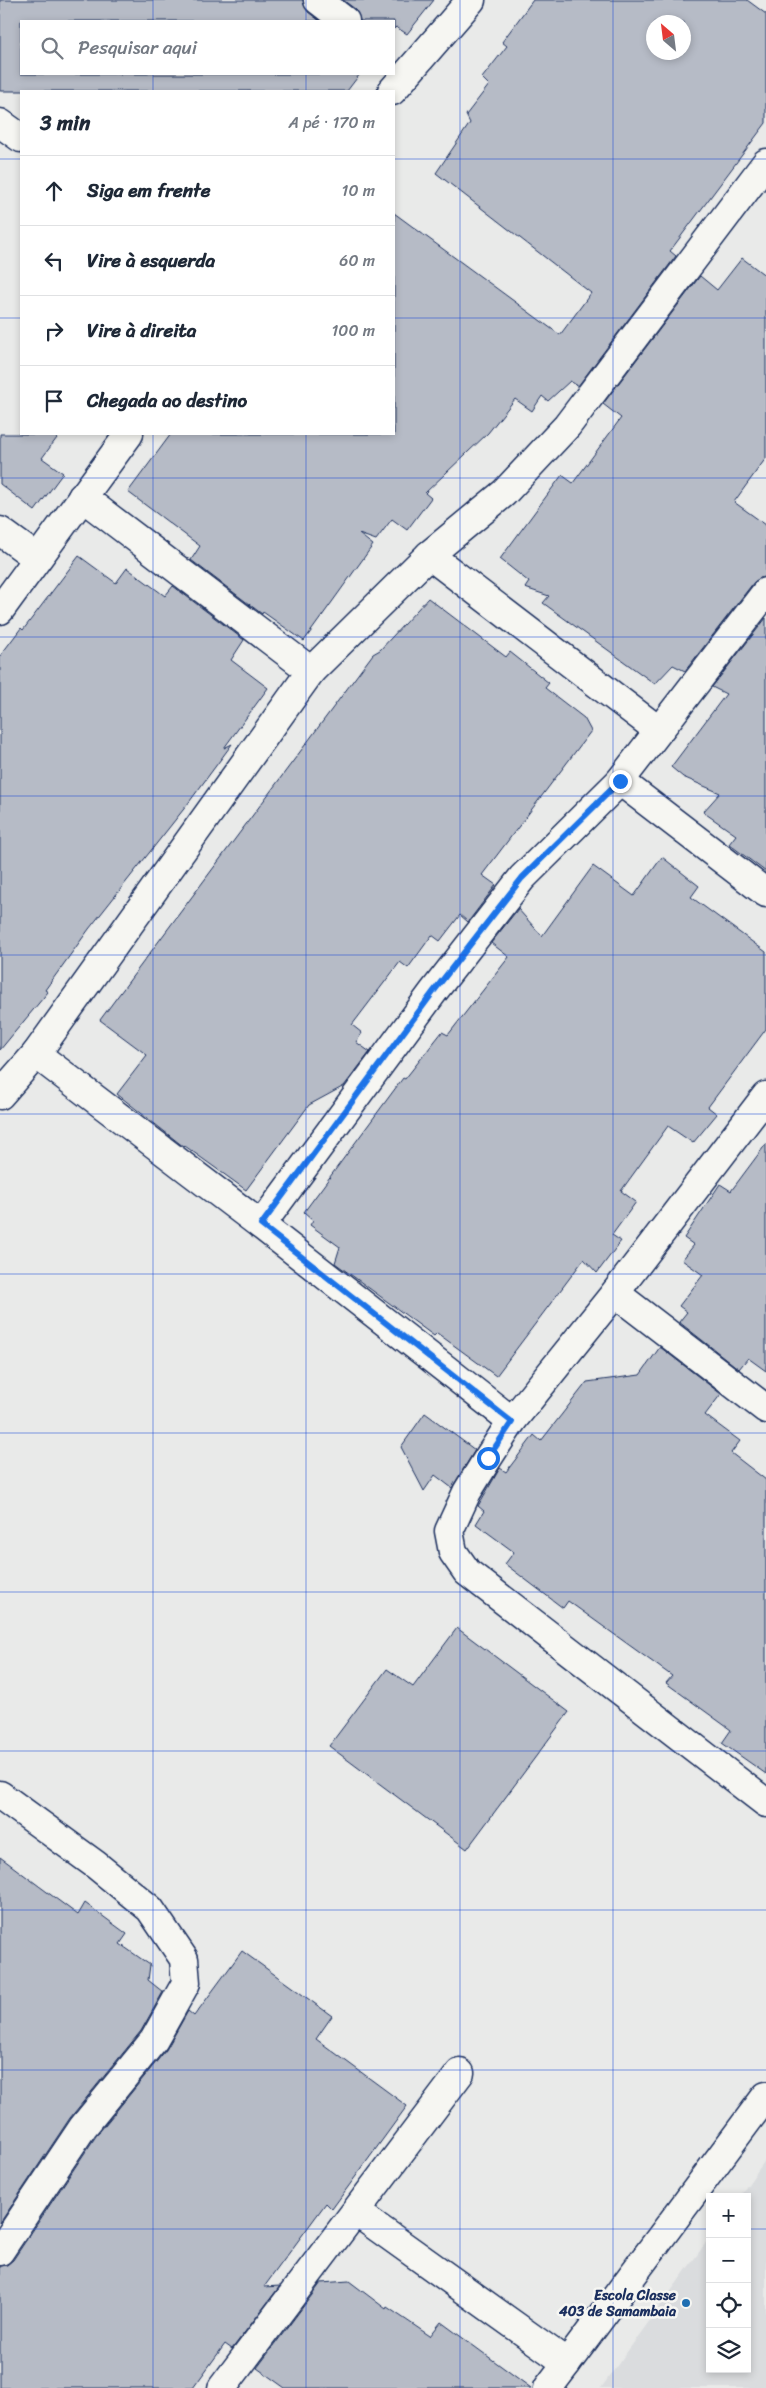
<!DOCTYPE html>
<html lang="pt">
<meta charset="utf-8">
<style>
body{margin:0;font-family:Sriracha,sans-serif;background:#f2f2f3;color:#1f2937}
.controls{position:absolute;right:15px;bottom:15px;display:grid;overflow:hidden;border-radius:0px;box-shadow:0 2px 8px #0003}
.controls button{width:45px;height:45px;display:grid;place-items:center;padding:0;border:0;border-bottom:1px solid #e0e1e3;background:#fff;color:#1f2937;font:25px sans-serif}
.compass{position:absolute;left:646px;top:15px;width:45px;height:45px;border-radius:50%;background:#fff;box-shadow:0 2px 8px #0003;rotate:332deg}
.stop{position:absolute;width:15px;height:15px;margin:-11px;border:4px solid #1a73e8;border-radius:50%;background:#fff}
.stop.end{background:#1a73e8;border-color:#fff;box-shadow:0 1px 5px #0008}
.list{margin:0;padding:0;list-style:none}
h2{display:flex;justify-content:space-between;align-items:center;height:65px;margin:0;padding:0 20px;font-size:21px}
h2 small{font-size:16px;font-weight:400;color:#747a83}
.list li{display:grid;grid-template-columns:32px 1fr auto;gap:15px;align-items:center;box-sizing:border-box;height:70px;padding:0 20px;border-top:1px solid #e0e1e3}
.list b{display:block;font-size:19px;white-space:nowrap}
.list em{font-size:16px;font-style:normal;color:#747a83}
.icon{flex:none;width:28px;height:28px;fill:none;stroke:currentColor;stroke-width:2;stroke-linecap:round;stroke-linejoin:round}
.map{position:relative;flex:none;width:766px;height:2388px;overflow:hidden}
.search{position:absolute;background:#fff;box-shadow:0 2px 8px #0003;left:20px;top:20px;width:375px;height:55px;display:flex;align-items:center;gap:12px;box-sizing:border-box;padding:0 18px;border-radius:0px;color:#747a83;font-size:19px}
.panel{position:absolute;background:#fff;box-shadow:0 2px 8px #0003;left:20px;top:90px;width:375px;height:345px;border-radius:0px}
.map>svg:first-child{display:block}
.built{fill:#dadcde}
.building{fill:#b6bbc6;stroke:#1b2f5e;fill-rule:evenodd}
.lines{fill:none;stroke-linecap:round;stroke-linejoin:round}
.minor-casing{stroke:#1b2f5e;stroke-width:31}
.minor{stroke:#f6f6f2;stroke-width:28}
.route{stroke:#1a73e8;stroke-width:6}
.grid{fill:none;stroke:#1d4ed8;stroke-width:1;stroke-opacity:0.55}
.poi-dot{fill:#1f6fb2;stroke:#f6f6f2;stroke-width:2}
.labels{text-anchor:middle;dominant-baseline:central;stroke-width:5;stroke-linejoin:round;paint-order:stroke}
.poi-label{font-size:14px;font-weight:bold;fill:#1b2f5e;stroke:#f6f6f2;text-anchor:end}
</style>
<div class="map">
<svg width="766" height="2388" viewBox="0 0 766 2388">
<rect width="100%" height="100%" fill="#e9eae9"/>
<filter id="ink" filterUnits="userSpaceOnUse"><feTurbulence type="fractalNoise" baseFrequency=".02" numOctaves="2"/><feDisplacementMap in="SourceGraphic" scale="10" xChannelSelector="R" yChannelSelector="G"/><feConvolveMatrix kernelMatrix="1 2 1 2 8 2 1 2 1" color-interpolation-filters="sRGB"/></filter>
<g filter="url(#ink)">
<!-- built -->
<path class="built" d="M766,2159v229h-165l109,-151v132h37v-172h-8z"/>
<!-- building -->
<g class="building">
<path d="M0,0h303l5,12 12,9h-299v53h339l-13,17h-347z"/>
<path d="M343,0h91l-27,34 -11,-7 -2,2v-8h-34l-5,-12z"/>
<path d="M533,0h214l19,14v109l-96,128 6,5 -98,130 -8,-5 -22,20 -6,-5 -10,15 -17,-12 -27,34 -63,60 6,5 -24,32 -15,-11 -16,21 -17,-6 14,11 -69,96 -41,-29 -1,2 -71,-54 9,-14 -72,-54 43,-58h223v-221l166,122 31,-42 -155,-120 34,-50 -4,-8 23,-30 -7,-7 25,-32 -5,-4zM654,22h30v30h-30z"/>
<path d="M742,258l24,18v182l-32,44 32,23v52l-6,1 -6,4 -69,89 -12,-6 -18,19 -112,-81 6,-7 -24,-8 4,-6 -29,-23 62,-84 11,8 48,-65 -18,-14 97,-128 17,14z"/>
<path d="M0,434h60l-18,24 21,15 -28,38 -35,-27z"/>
<path d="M79,556l37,27 11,-15 38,28 8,-10 71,54 -13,20 37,28 -44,60 8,-4 -45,61 -98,124 -44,61 3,2 -48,58v-394l21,-28 2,2z"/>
<path d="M428,598l78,59 4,-5 39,31 -4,5 39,30 7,13 -109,144 14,10 -28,37 -8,-7 -20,26 -8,-6 -24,33 -8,-6 -48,63 10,8 -6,9 14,10 -26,34 -35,19 -63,85 -61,-44 -1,1 -67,-53 30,-39 -47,-35 273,-366 7,-4z"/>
<path d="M766,618v254l-37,-28 7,-9 -33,-23 17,-19 -37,-16 -12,-10 55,-73 -14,-7z"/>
<path d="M662,857l37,29 -8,11 75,55v77l-58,78 9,7 -24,29 -25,-17 -47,65 15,11 -24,33 9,6 -24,32 -13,-14 -88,117 -59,-43 -3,3 -99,-73 5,-16 -30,-22 3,-5 -9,-8 99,-134 2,1 37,-47 6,3 61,-78 -18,-14 27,-34 24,27 51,-70 41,30z"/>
<path d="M766,1144v227l-18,-13 -9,11 -60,-47 8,-10 -8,-6 24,-31 -21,-15 12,-15 -10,-7 36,-54 11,7z"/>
<path d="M660,1347l61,47 -16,21 35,26 -9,12 35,27v294l-44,-31 9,-13 -65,-47 6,-7 -104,-75 -5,7 -58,-44 9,-12 -38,-28 8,-13 -6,-5 22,-38 6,4 28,-37 7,6 46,-59 53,-7z"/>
<path d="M425,1413l50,37 -23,38 -17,-13 -11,16 -23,-44z"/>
<path d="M457,1628l112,84 -102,137 -138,-103 58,-77 26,18z"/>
<path d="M0,1857l78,58 7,-12 42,31 -7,10 30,21 -2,15 15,12 -22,39 -71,87 -70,105z"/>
<path d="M242,1951l90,65 -16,23 91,67 -75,103 -6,-6 -62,84 16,-1 -48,63 -7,-5 -32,44h-193v-122l7,-1 6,-5 83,-124 70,-86 22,-39 6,5z"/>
<path d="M349,2281l37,28 1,-2 43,29 11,-14 90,66h-246l-28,-20 64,-85z"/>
</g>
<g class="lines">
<!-- minor casing -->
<g class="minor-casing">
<g id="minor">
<path d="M318,0l27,21"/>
<path d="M392,91l79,-91"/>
<path d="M0,123l21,15"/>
<path d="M82,497l229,174"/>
<path d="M0,531l37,27"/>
<path d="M429,555l229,175"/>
<path d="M0,610l129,-176"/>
<path d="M620,781l146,112"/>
<path d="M36,1054l275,-383 118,-116 75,-62 63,-67 199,-263"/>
<path d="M0,1095l36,-41 225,171"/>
<path d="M766,1096l-151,197 -103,128 -24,37 -21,34 -18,39 4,21 14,20 299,231"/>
<path d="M615,1293l151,116"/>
<path d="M512,1421l-251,-196 173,-234 88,-113 98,-97 146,-189"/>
<path d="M0,1795l96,70 54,44 34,50 2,24 -32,57 -71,87 -83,124"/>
<path d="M356,2212l211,151 -19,25"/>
<path d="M567,2363l199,-267"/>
<path d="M222,2388l238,-315"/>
</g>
</g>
<!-- minor -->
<use href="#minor" class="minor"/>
</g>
</g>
<g class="lines" filter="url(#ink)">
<!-- route -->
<path class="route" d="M488,1458l24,-36 -251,-197 173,-234 88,-113 98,-97"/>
</g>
<!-- grid -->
<path class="grid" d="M153,0v21M306,0v21M460,0v2388M613,0v2388M153,74v17M306,74v17M0,159h21M394,159h372M0,318h21M394,318h372M153,434v1954M306,434v1954M0,478h766M0,637h766M0,796h766M0,955h766M0,1114h766M0,1274h766M0,1433h766M0,1592h766M0,1751h766M0,1910h766M0,2070h766M0,2229h710M747,2229h19"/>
<!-- markers -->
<circle class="poi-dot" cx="686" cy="2303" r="5"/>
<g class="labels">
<!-- poi labels -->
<g class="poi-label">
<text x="676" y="2295">Escola Classe<tspan x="676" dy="16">403 de Samambaia</tspan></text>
</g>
</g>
</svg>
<div class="controls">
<button>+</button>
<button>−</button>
<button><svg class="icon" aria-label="locate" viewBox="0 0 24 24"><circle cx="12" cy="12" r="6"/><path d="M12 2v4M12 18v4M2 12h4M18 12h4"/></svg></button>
<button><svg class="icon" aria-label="layers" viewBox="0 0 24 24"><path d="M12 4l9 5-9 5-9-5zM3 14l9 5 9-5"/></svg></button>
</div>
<svg class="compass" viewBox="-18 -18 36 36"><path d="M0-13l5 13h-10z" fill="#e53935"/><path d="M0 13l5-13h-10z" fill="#747a83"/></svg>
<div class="stop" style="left:488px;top:1458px"></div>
<div class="stop end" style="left:620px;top:781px"></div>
<div class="search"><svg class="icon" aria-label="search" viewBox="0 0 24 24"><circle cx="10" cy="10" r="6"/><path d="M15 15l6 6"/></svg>Pesquisar aqui</div>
<section class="panel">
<h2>3 min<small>A pé · 170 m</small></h2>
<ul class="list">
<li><svg class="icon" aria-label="ahead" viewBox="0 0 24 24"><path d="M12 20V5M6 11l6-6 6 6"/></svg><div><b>Siga em frente</b></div><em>10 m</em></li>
<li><svg class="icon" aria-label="left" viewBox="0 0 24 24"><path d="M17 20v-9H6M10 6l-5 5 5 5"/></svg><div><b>Vire à esquerda</b></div><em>60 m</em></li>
<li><svg class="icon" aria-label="right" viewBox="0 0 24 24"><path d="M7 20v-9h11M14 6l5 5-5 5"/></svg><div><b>Vire à direita</b></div><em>100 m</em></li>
<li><svg class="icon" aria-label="arrive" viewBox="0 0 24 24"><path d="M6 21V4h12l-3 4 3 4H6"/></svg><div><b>Chegada ao destino</b></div></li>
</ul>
</section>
</div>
